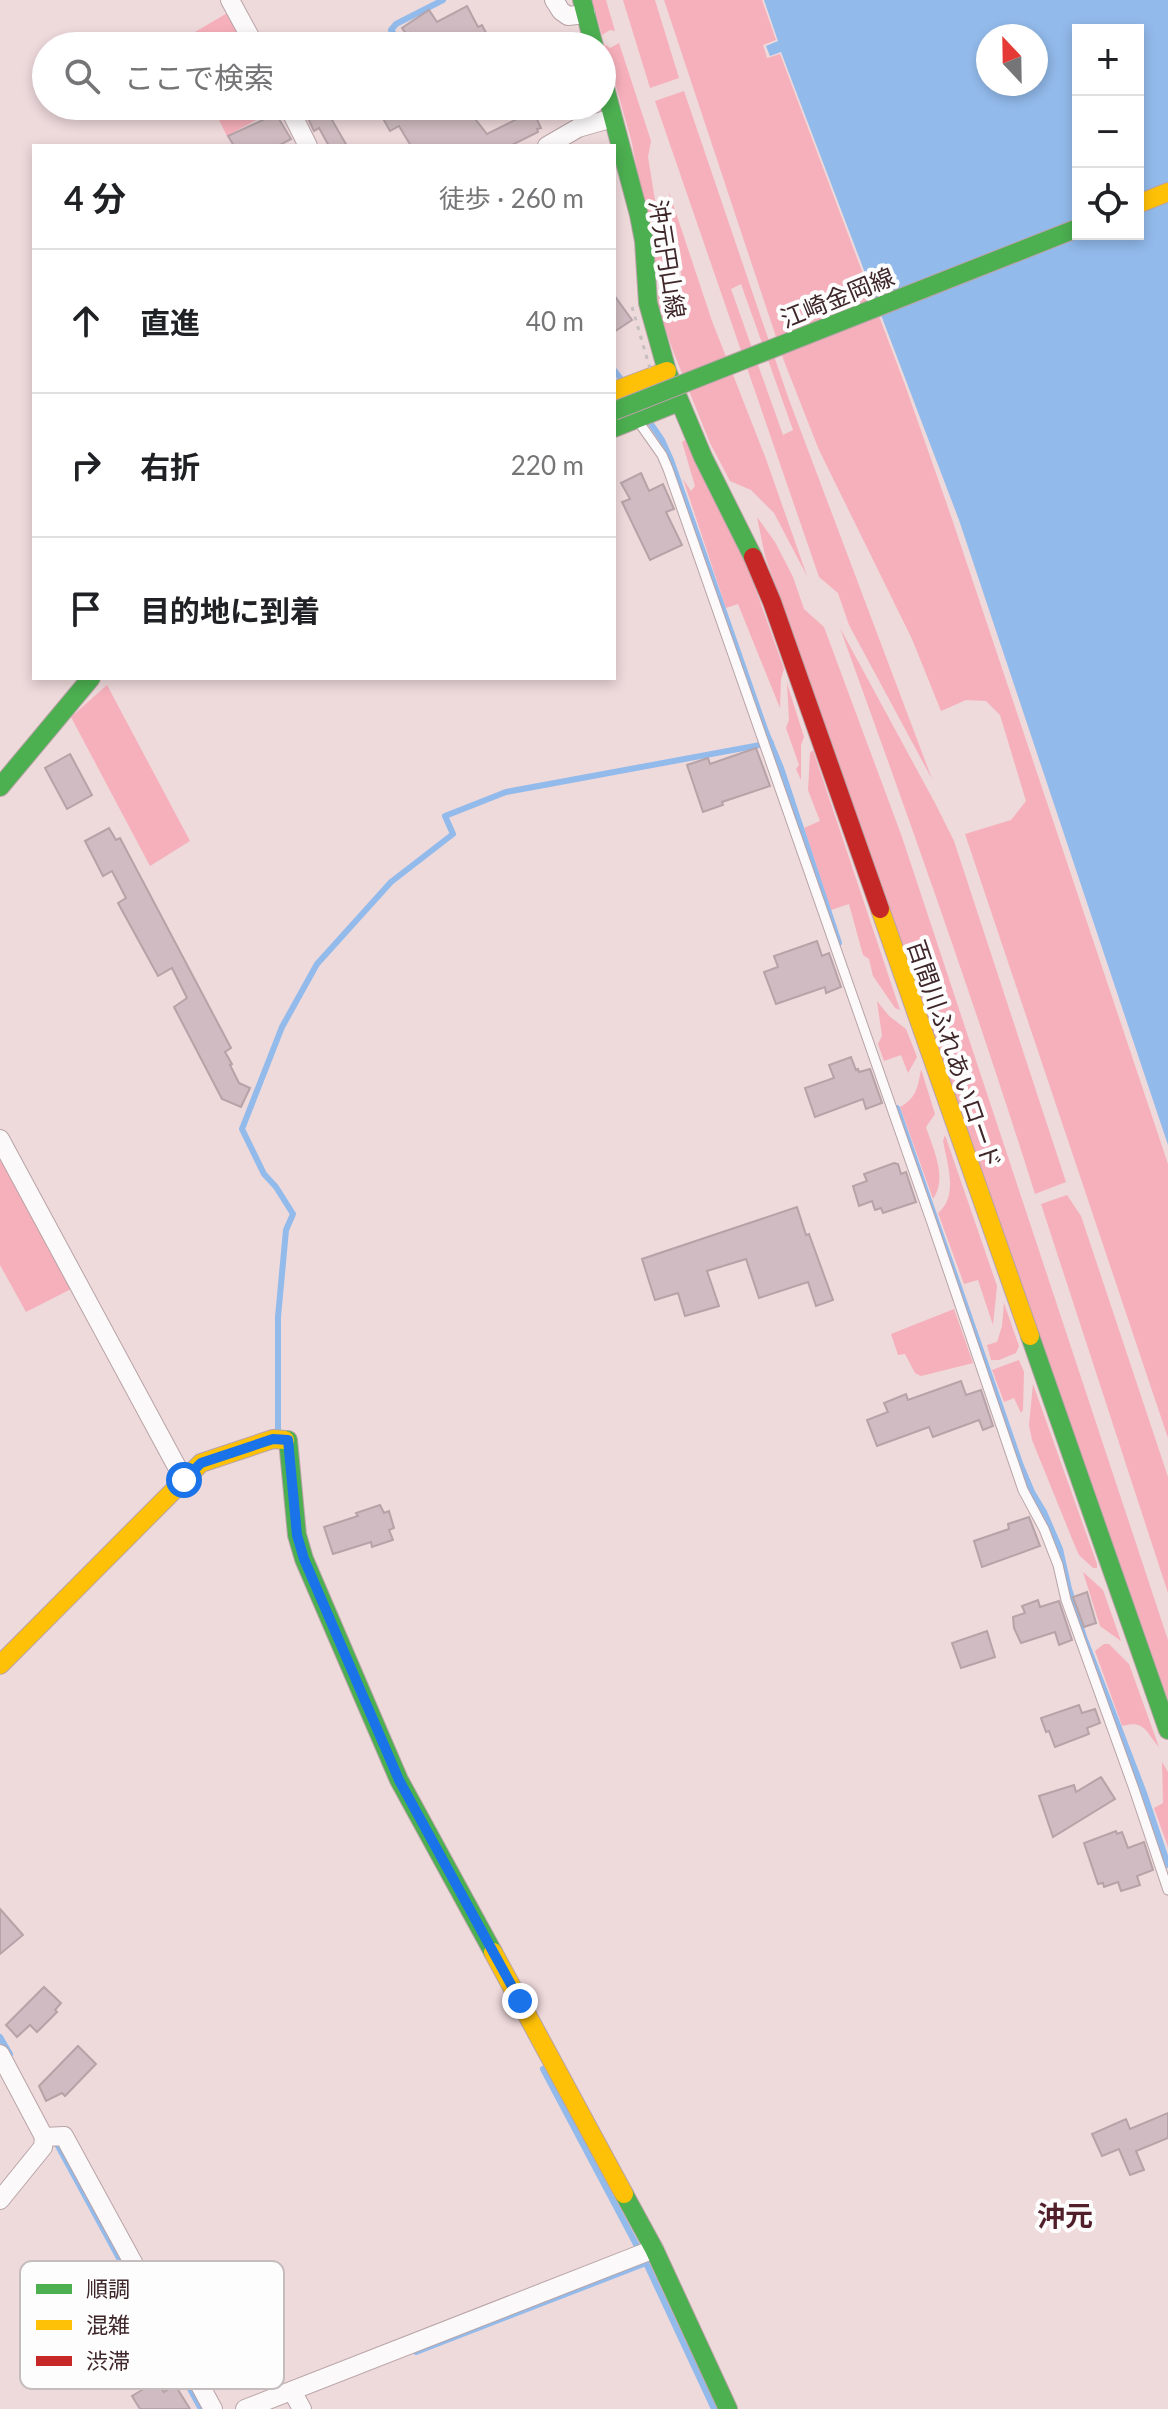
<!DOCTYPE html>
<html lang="ja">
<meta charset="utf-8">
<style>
body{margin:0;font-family:Lato,"Noto Sans JP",sans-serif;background:#f6f6f6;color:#202124}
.controls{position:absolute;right:24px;top:24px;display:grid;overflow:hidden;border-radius:0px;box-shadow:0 4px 12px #0003}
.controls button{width:72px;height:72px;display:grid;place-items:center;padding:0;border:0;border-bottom:2px solid #e0e0e0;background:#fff;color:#202124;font:40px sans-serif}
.compass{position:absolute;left:976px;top:24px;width:72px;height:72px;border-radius:50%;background:#fff;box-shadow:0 4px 12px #0003;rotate:338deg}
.stop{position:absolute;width:24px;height:24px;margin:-18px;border:6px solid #1a73e8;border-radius:50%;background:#fff}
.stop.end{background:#1a73e8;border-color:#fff;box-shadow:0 2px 8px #0008}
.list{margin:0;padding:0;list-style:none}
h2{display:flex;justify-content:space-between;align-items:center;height:104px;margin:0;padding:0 32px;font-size:34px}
h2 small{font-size:26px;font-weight:400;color:#757577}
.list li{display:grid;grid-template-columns:52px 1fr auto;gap:24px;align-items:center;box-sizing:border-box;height:144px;padding:0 32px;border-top:2px solid #e0e0e0}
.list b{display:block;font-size:30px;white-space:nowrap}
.list em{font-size:26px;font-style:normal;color:#757577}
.icon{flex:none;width:44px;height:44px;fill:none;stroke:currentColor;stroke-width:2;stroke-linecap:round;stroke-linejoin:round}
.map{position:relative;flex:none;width:1168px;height:2409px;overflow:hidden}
.search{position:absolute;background:#fff;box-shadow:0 4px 12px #0003;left:32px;top:32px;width:584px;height:88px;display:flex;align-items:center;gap:20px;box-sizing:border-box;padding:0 28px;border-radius:44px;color:#757577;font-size:30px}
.panel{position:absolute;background:#fff;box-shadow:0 4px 12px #0003;left:32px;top:144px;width:584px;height:536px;border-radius:0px}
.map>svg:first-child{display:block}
.green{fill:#f6b0bb;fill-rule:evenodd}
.water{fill:#92baeb;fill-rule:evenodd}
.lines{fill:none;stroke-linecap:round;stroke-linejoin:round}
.stream{stroke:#92baeb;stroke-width:6}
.building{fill:#cfbbc1;stroke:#b5a3a8;stroke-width:2}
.lane-casing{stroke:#b8a3a6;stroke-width:11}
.street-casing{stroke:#b8a3a6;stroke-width:20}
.fast-casing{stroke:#b8a3a6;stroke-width:20}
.slow-casing{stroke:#b8a3a6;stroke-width:20}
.jam-casing{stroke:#b8a3a6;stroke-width:20}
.lane{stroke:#fcf9fa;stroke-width:9}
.street{stroke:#fcf9fa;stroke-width:18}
.fast{stroke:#4caf50;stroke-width:18}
.slow{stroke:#ffc107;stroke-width:18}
.jam{stroke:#c62828;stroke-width:18}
.fast-bridge-casing{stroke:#b8a3a6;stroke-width:20;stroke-linecap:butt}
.path-bridge{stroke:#c7bec0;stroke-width:3;stroke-dasharray:4 6;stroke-linecap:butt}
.fast-bridge{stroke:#4caf50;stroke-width:18}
.route{stroke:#1a73e8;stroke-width:10}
.labels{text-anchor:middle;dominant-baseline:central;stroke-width:8;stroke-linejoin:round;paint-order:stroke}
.street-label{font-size:24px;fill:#3e2629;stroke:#fdfdfd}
.quarter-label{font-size:28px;font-weight:bold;fill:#501f29;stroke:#fdfdfd}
.key{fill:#fdfdfd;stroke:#c4bcbd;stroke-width:2}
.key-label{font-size:22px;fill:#3e2629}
</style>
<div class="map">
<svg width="1168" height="2409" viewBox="0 0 1168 2409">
<rect width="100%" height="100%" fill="#eed9db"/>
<!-- green -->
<g class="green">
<path d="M592,0h14l9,31 -5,-1 -8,5z"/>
<path d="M623,0h32l24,78 -29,10z"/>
<path d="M664,0h98l14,40 -13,5 4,13 13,-4 125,331 46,131 217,648v274l-203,-604 46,-14 15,-19 -26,-86 -14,-14 -20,-1 -25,11 -29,-72 -93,-189 -35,-89z"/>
<path d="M229,12l20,34h-69l-2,-4z"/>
<path d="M619,43l32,98 -3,16 17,105 -11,7 -22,-126 -28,-99 6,4z"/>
<path d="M684,91l104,306 144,382 -83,-154 -11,-32 -19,-16 -164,-476zM741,284l52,146 -10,5 -52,-146z"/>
<path d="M212,106h66v2l-51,28z"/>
<path d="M669,192l43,129 54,138 41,117 -33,-63 -23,-23 -21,-9 -20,-38 -37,-92 -16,-46 2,-16 24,-5 -9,-48z"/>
<path d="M685,440l65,133 34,96 -3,10 -1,29 -42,-104 -12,4 -43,-129 8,12 4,-5 -13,-44z"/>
<path d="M757,517l18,25 18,35 11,32 20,18 78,210 266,803v60l-403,-1144z"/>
<path d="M840,628l95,175 19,38 112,341 -31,12c-60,-191 -127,-378 -195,-566z"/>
<path d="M787,683l17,54 -3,8v35l-5,-11 3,-4 -13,-37 3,-8z"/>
<path d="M107,685l83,156 -40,25 -79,-149z"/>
<path d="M813,750l87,260 -5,-2 -22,-32 -4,-17 -6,-4 -14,-51 -18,6 -27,-82 16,-7 -12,-31 2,-37z"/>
<path d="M877,1001l12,15 17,13 11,28 -9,16 -7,-18 -17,6 -6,-17 4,-8z"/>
<path d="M921,1069l14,45 -9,13c7,22 22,51 7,72l-33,-92c17,-9 18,-21 21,-38z"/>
<path d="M945,1135l52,151 -4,39 -15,-45 -14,4 -26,-71c21,-17 9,-50 5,-72z"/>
<path d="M0,1155l73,133 -47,24 -26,-47z"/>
<path d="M1067,1195l14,21 87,261v116l-127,-389z"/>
<path d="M1004,1303l15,43 -3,7 -17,7h-8l-4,-15 10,-3 5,-16z"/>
<path d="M954,1309l19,54 -52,13 -6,-3 -10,-19 -7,1 -7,-21z"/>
<path d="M1019,1360l5,12 -1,38 -2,3 -7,-15 -10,4 -12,-32z"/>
<path d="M1033,1384l64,180v4h-4l-14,-13 -4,-9 -43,-106 -3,-15z"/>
<path d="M1083,1572l20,18 18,51 -21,-15z"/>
<path d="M1104,1644h5l20,20 30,83c-14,-16 -14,-27 -37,-21l-27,-75z"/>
<path d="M1162,1762l6,10v75l-14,-39 9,-5z"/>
</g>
<!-- water -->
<path class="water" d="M764,0h404v1145l-209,-625 -178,-468 -11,4 -4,-10 12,-5zM1078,30h60v204h-60zM988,36h48v48h-48z"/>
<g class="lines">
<!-- stream -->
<g class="stream">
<path d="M403,46l-12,-16 5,-6 47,-24"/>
<path d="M614,370l7,9"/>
<path d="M651,424l11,16 9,20 95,272 15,36 58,175"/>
<path d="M897,1108l124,358 11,26 12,20 16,37 9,40 15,48 60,156 24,72"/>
<path d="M278,1434v-117l8,-87 7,-16 -17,-27 -12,-13 -22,-45 40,-102 35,-63 74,-82 62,-48 -8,-18 61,-24 265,-49"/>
<path d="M0,2037l10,17"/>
<path d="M543,2069l103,194 68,146"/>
<path d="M57,2144l144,265"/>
<path d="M416,2352l230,-89"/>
</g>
</g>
<!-- building -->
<g class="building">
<path d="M467,6l11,21 4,-2 11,21h-103l17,-11 -5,-7 27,-18 8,12z"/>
<path d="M313,106h11l23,40h-18l-10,-18 -5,3 -10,-21z"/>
<path d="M376,106h97l3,14 11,14 46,-23 8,17 -4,1 1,3 -28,14h-99l-12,-20 -9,5z"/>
<path d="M276,114l15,25 -13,7h-44l-6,-10z"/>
<path d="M614,295l18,25 -18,12z"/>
<path d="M641,473l8,18 14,-7 11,25 -8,3 16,33 -32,15 -28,-58 8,-3 -9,-16z"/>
<path d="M756,748l14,38 -48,16 1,3 -20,7 -16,-47 21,-7 2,6z"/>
<path d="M70,754l22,41 -25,14 -22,-41z"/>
<path d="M109,828l7,12 4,-2 111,210 -6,4 7,12 -2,1 9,18 11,5 -9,19 -19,-8 -48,-92 13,-9 -15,-30 -14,8 -40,-73 8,-5 -14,-27 -9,5 -18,-35z"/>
<path d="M817,941l5,15 7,-3 12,34 -15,6 -1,-6 -49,17 -12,-32 14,-5 -4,-11z"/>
<path d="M851,1057l5,13 2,-1 1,3 11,-3 12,34 -16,6 -3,-10 -48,18 -10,-29 29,-10 -5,-13z"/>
<path d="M894,1163l4,1 3,10 5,-2 10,30 -33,11 -2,-5 -6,2 -3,-9 -13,5 -6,-20 14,-5 -3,-7z"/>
<path d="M797,1207l9,28 3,-1 24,66 -17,6 -8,-24 -49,16 -13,-39 -39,12 12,35 -34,10 -7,-23 -23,7 -13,-41z"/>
<path d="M961,1381l5,14 15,-5 12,36 -10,4 -4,-10 -46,17 -4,-10 -52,19 -10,-26 21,-8 -4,-9 22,-9 2,6z"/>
<path d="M380,1505l4,8 5,-2 5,17 -5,2 4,10 -21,7 -1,-5 -38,12 -9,-27 34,-11 -2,-3z"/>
<path d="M1029,1517l11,29 -58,21 -8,-26 35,-12 -1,-5z"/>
<path d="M1087,1592l9,31 -12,4 -11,-30z"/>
<path d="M1038,1600l2,7 19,-6 13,39 -13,5 -4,-13 -34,11 -7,-15 -1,-11 12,-4 -3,-7z"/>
<path d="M987,1631l8,26 -34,11 -9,-25z"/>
<path d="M1079,1705l3,8 13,-4 5,14 -13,5 2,6 -34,13 -6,-16 -3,1 -5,-14z"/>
<path d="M1101,1777l14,22 -62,38 -14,-41 35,-11 2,7z"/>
<path d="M1116,1831l1,3 5,-2 6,16 16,-6 9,28 -16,6 3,9 -19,6 -3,-9 -14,5 -1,-4 -5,1 -14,-41z"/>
<path d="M0,1909l23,26 -23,19z"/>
<path d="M44,1987l17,16 -6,7 2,2 -20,20 -7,-7 -13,12 -11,-12z"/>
<path d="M78,2046l18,18 -31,32 -3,-3 -16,8 -7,-15z"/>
<path d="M1168,2113v25l-32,13 8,19 -14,5 -11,-26 -17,7 -10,-22 34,-15 4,10z"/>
<path d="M157,2381l7,11 11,-7 15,24h-50l-8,-13z"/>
</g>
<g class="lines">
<!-- lane casing -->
<g class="lane-casing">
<path id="lane" d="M638,421l24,34 6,14 264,754 91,267 21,39 14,36 8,35 68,189 34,101"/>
</g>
<!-- street casing -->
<g class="street-casing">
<g id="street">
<path d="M230,0l25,46"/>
<path d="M554,0l7,11 7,5 18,-2"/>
<path d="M288,106l20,40"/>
<path d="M547,146l31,-18 35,-10"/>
<path d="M0,1139l184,341"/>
<path d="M0,2054l44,83 20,-1 149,273"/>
<path d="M0,2200l43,-53 1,-10"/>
<path d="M292,2391l10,18"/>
<path d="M245,2409l409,-160"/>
</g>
</g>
<!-- fast casing -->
<g class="fast-casing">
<g id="fast">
<path d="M582,0l12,46"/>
<path d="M602,76l37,139 5,26 4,62 19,68 36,86 50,100"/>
<path d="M614,428l65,-26"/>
<path d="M0,787l91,-109"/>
<path d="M1030,1336l138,394"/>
<path d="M285,1440h3l9,95 7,24 95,221 94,172"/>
<path d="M624,2194l30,55 74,160"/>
</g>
</g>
<!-- slow casing -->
<g class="slow-casing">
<g id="slow">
<path d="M1138,204l30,-12"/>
<path d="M614,391l53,-20"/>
<path d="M880,909l150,427"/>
<path d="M0,1665l201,-202 72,-24 12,1"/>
<path d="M493,1952l131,242"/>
</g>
</g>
<!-- jam casing -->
<g class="jam-casing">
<path id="jam" d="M753,557l19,45 108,307"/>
</g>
<!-- lane -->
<use href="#lane" class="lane"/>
<!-- street -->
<use href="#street" class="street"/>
<!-- fast -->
<use href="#fast" class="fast"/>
<!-- slow -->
<use href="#slow" class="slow"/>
<!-- jam -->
<use href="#jam" class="jam"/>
<!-- fast-bridge casing -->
<g class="fast-bridge-casing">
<path id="fast-bridge" d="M614,411l464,-183"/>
</g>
<!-- path-bridge -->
<path class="path-bridge" d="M632,307l19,65"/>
<!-- fast-bridge -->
<use href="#fast-bridge" class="fast-bridge"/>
</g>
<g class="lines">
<!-- route -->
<path class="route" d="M184,1480l17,-17 72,-24 15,1 9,95 7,24 95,221 121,221"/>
</g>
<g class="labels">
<!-- street labels -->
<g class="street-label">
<text transform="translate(668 259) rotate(81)">沖元円山線</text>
<text transform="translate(837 297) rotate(-22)">江崎金岡線</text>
<text transform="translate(955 1054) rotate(71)">百間川ふれあいロード</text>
</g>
<!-- quarter labels -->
<g class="quarter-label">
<text x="1065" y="2215">沖元</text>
</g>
</g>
<!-- legend -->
<rect x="20" y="2261" width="264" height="128" rx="12" class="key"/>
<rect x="36" y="2284" width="36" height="10" fill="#4caf50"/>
<rect x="36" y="2320" width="36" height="10" fill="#ffc107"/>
<rect x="36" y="2356" width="36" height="10" fill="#c62828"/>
<g class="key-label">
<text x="86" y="2297">順調</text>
<text x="86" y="2333">混雑</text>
<text x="86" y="2369">渋滞</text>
</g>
</svg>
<div class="controls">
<button>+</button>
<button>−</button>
<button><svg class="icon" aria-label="locate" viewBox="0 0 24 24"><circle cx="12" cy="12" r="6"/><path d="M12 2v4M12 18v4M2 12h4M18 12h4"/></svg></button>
</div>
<svg class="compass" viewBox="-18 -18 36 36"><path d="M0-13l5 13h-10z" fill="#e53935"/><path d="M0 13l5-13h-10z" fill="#757577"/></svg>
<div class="stop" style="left:184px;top:1480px"></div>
<div class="stop end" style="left:520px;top:2001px"></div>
<div class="search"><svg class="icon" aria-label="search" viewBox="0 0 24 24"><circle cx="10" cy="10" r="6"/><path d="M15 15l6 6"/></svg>ここで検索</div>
<section class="panel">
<h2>4 分<small>徒歩 · 260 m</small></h2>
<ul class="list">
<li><svg class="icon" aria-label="ahead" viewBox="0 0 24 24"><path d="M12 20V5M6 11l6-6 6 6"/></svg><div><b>直進</b></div><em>40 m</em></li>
<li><svg class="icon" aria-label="right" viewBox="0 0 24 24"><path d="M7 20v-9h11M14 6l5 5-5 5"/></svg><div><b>右折</b></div><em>220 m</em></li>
<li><svg class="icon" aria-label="arrive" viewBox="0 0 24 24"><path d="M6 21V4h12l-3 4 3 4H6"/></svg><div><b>目的地に到着</b></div></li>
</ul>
</section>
</div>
